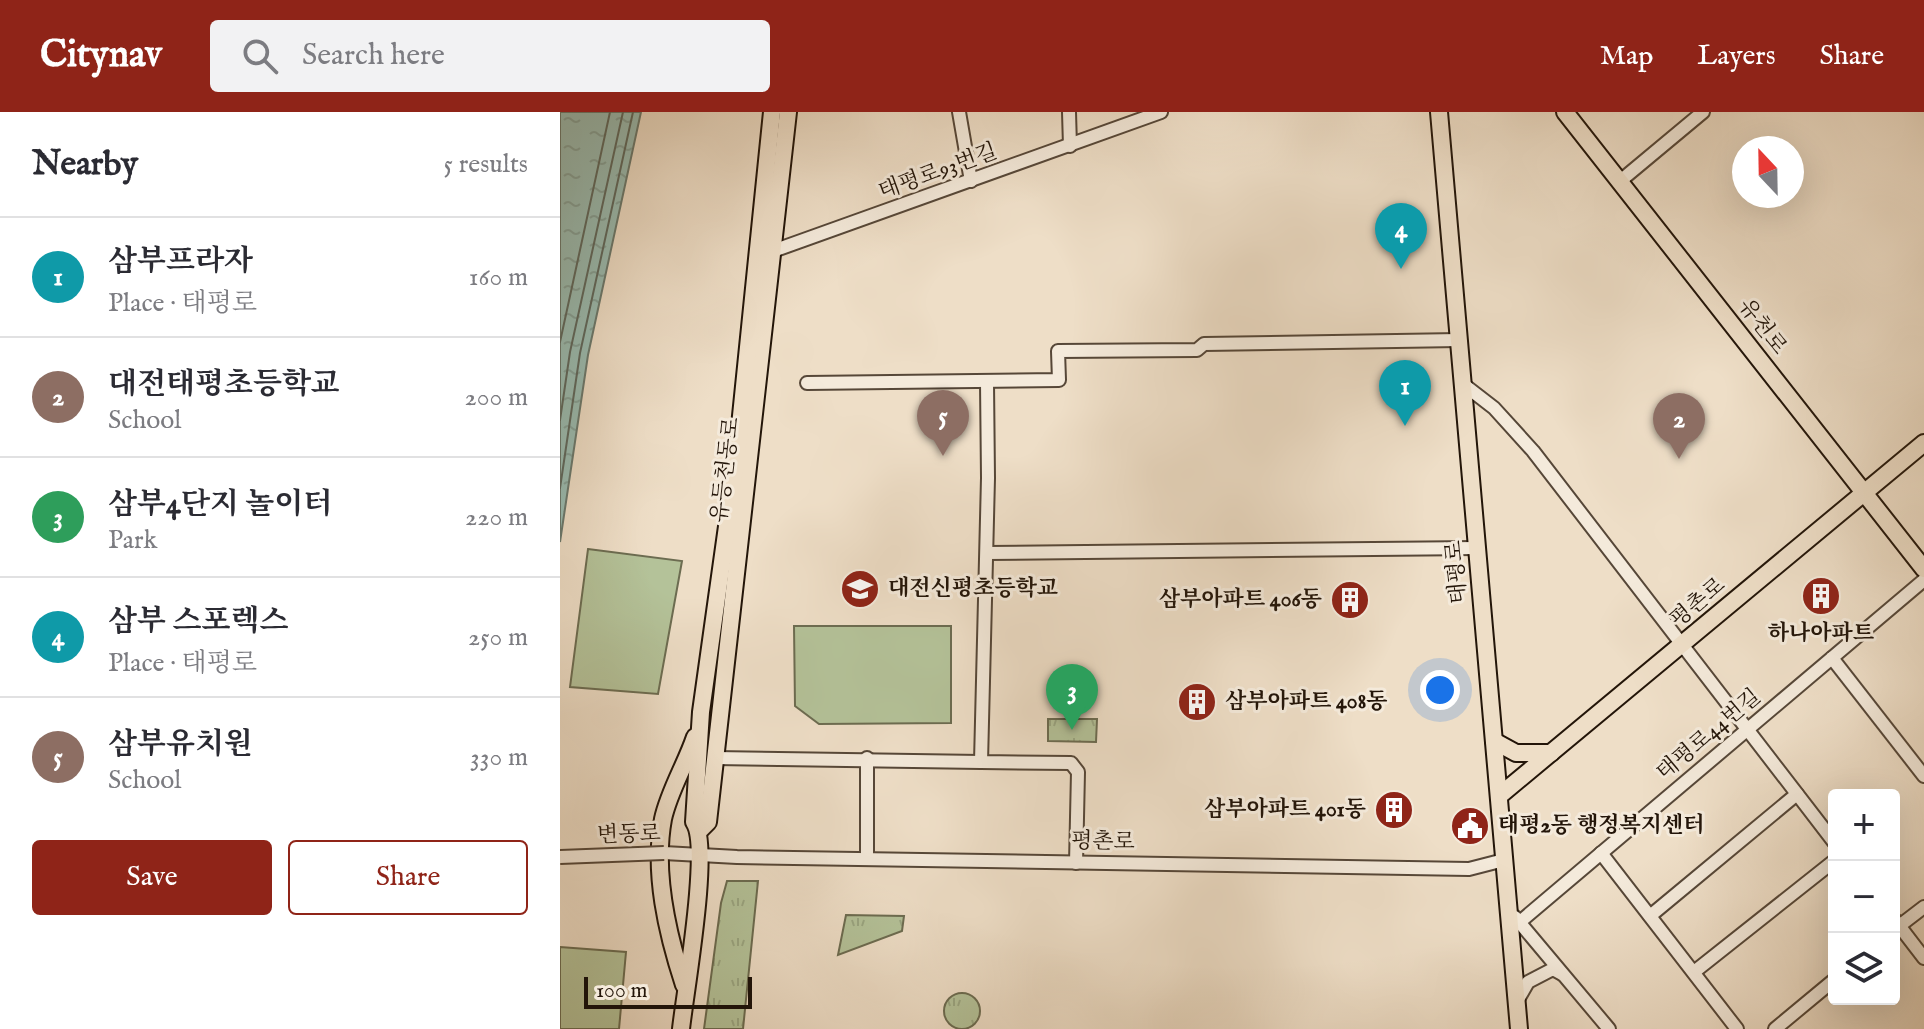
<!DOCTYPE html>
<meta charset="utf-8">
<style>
body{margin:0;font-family:"IM FELL English","Noto Serif KR",serif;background:#f2f2f3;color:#2b2b33}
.controls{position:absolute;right:24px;bottom:24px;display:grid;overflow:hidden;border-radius:8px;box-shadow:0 8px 32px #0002}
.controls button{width:72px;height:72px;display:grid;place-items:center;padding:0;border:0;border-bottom:2px solid #e1e1e2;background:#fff;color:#2b2b33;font:40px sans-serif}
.compass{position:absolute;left:1172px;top:24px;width:72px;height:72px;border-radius:50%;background:#fff;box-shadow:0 8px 32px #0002;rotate:338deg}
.scale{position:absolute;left:24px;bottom:20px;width:168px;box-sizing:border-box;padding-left:8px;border:4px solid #231509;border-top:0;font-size:22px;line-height:28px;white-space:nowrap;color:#231509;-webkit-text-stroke:6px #f4eadb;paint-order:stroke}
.you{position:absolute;left:880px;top:578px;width:28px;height:28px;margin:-20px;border:6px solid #fff;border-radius:50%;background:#1a73e8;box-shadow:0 0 0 12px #1a73e833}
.badge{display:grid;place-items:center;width:52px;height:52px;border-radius:50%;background:#8f2418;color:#fff;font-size:26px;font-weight:700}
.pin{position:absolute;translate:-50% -66px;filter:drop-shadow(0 2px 4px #0008)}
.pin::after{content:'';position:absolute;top:42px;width:28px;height:24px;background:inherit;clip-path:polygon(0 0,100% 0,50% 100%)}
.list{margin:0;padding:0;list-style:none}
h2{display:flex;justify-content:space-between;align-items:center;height:104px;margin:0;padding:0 32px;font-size:34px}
h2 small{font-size:26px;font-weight:400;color:#7c7c81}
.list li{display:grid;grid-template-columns:52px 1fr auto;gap:24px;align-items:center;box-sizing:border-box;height:120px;padding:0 32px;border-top:2px solid #e1e1e2}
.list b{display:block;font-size:30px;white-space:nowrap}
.list p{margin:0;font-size:26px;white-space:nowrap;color:#7c7c81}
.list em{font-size:26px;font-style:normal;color:#7c7c81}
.actions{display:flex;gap:16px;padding:24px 32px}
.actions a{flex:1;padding:18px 0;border:2px solid #8f2418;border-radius:8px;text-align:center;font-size:28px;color:#8f2418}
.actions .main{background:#8f2418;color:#fff}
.icon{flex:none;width:44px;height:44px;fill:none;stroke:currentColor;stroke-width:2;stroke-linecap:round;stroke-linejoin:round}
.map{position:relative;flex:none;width:1364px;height:917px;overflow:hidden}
header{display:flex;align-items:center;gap:48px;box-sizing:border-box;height:112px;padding:0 40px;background:#8f2418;color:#fff}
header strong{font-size:38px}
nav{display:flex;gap:44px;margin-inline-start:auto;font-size:28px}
.search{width:560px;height:72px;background:#f2f2f3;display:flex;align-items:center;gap:20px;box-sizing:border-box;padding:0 28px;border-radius:8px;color:#7c7c81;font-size:30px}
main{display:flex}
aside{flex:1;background:#fff}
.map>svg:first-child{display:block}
.park{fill:url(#park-tufts);stroke:#6c6c51;stroke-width:2}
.pitch{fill:#b4c299;stroke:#6c6c51;stroke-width:2}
.water{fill:url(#water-ripples);stroke:#6a796e;stroke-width:2}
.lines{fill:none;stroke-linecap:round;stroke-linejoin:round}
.shore{stroke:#5e685e;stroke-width:2}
.minor-casing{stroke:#564738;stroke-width:16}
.major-casing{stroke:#231509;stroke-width:20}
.minor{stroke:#f4eadb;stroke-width:12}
.major{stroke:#eedec7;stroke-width:16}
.minor-bridge-casing{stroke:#564738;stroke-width:16;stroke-linecap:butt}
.minor-bridge{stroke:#f4eadb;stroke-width:12}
.labels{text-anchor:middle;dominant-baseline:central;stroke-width:6;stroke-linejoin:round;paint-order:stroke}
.street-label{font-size:22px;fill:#231509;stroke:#f4eadb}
.poi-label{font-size:22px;font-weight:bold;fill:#231509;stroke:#f4eadb;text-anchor:start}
</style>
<header>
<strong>Citynav</strong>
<div class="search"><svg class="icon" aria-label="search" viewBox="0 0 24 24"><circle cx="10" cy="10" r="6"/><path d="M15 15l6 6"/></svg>Search here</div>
<nav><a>Map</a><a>Layers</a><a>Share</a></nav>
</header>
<main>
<aside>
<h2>Nearby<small>5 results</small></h2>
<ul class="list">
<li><span class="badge" style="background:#0f9aa8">1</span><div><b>삼부프라자</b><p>Place · 태평로</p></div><em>160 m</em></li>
<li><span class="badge" style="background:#8d6e63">2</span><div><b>대전태평초등학교</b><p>School</p></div><em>200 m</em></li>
<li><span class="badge" style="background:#2e9e5b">3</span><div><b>삼부4단지 놀이터</b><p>Park</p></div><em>220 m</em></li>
<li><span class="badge" style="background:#0f9aa8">4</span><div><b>삼부 스포렉스</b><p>Place · 태평로</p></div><em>250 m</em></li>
<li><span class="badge" style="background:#8d6e63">5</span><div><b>삼부유치원</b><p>School</p></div><em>330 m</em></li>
</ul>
<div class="actions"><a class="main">Save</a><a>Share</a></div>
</aside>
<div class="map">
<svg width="1364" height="917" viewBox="0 0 1364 917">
<defs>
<pattern id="park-tufts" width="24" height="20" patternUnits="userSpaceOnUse" patternTransform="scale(2)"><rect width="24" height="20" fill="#b4c299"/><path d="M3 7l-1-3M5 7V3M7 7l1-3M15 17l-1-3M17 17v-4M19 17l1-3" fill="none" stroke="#9aa682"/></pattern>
<pattern id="water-ripples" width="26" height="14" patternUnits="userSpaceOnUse" patternTransform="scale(2)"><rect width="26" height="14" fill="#99bcb2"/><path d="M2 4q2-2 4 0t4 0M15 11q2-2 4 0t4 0" fill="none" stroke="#84a198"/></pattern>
</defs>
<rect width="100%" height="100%" fill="#eedec7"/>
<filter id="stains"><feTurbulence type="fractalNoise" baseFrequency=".0025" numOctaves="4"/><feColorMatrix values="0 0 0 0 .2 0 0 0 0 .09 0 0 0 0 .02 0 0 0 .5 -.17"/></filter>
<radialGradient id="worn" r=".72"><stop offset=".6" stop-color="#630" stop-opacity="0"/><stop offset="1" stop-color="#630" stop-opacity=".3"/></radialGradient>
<!-- park -->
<g class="park">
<path d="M488,607h49l-1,23 -48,-1z"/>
<path d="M167,769h31l-15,148h-39l17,-126z"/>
<path d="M286,803l58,1 -2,15 -64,24z"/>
<circle cx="402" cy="899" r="18"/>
</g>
<!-- pitch -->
<g class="pitch">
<path d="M28,437l94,12 -24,133 -88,-7z"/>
<path d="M234,514h157v97l-132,1 -24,-18z"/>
<path d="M0,835l66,5 -7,77h-59z"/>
</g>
<!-- water -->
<path class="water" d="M0,0h81l-53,243 -28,187z"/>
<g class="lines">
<!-- shore -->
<g class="shore">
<path d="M0,230l50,-230"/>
<path d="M0,308l10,-68 53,-240"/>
<path d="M0,376l20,-135 53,-241"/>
</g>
<!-- minor casing -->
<g class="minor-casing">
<g id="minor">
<path d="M399,0l12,69"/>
<path d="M509,0l1,34"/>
<path d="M1059,70l84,-70"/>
<path d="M213,139l388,-139"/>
<path d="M247,271l252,-3 -1,-29 139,-1 7,-6 255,-4"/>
<path d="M427,271l1,95 -7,284 90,1 7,9 -2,91"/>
<path d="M903,272l31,24 39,43 301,391"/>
<path d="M427,441l490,-5"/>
<path d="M1272,546l92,118"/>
<path d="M155,646l266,4"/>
<path d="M307,646v101"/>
<path d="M104,741l73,4 732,12 35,-9"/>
<path d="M1041,741l136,176"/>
<path d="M1090,804l147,-122"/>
<path d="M955,805l94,112"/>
<path d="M1334,807l30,39"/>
<path d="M961,809l403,-341"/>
<path d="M1334,818l30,-23"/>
<path d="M1134,860l140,-111"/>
<path d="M957,889l11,-19 25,-13 9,5"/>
<path d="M1215,917l59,-49"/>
</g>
</g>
<!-- major casing -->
<g class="major-casing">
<g id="major">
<path d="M879,0l80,917"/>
<path d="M1005,0l359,457"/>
<path d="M934,629l22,12h35"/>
<path d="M939,684l425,-353"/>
<path d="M140,718l8,-8 80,-710"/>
<path d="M124,873c-17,-52 -31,-112 -21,-166 6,-28 23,-55 32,-82"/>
<path d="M121,917c4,-37 30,-182 13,-207l7,-110 36,-257 35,-343"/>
</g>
</g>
<!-- minor -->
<use href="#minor" class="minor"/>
<!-- major -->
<use href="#major" class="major"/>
<!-- minor-bridge casing -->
<g class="minor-bridge-casing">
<path id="minor-bridge" d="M0,745l104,-4"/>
</g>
<!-- minor-bridge -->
<use href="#minor-bridge" class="minor-bridge"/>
</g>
<!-- icons -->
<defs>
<g id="school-disc" transform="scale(2)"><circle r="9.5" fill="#8f2418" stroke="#f4eadb"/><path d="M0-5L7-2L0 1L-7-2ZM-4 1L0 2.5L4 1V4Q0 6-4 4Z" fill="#fff"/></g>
<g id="building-disc" transform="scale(2)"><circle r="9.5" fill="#8f2418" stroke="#f4eadb"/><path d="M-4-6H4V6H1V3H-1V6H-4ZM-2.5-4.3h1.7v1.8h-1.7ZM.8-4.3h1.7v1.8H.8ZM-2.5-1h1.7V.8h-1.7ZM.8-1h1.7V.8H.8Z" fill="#fff"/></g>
<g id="civic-disc" transform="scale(2)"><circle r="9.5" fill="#8f2418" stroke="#f4eadb"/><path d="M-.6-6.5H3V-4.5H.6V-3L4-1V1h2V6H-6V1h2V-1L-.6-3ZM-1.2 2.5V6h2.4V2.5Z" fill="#fff"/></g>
</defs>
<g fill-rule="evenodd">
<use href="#school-disc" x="300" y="477"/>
<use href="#building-disc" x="1261" y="484"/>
<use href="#building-disc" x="790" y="488"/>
<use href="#building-disc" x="637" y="590"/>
<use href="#building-disc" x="834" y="698"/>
<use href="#civic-disc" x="910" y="714"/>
</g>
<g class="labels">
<!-- street labels -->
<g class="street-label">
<text transform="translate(378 60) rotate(-20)">태평로93번길</text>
<text transform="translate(1202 215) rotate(52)">유천로</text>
<text transform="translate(166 358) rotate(-83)">유등천동로</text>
<text transform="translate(897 460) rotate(-95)">태평로</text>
<text transform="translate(1138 491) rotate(-40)">평촌로</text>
<text transform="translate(1149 623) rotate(-40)">태평로44번길</text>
<text transform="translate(69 723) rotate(-2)">변동로</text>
<text transform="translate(543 730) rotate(1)">평촌로</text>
</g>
<!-- poi labels -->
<g class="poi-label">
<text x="328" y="477">대전신평초등학교</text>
<text x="762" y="488" text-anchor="end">삼부아파트 406동</text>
<text x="1261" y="522" text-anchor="middle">하나아파트</text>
<text x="665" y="590">삼부아파트 408동</text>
<text x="806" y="698" text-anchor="end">삼부아파트 401동</text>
<text x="938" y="714">태평2동 행정복지센터</text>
</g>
</g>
<rect width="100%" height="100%" filter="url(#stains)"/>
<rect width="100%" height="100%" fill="url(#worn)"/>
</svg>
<div class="controls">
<button>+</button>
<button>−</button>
<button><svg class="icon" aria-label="layers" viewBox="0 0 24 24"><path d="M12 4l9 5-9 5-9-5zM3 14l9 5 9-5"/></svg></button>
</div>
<svg class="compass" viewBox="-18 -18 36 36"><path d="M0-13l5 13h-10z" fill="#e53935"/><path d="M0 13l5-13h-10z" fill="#7c7c81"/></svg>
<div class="scale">100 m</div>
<div class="you"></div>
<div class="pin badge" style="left:845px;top:314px;background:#0f9aa8">1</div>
<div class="pin badge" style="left:1119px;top:347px;background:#8d6e63">2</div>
<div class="pin badge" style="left:512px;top:618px;background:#2e9e5b">3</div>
<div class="pin badge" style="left:841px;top:157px;background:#0f9aa8">4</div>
<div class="pin badge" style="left:383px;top:344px;background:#8d6e63">5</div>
</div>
</main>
